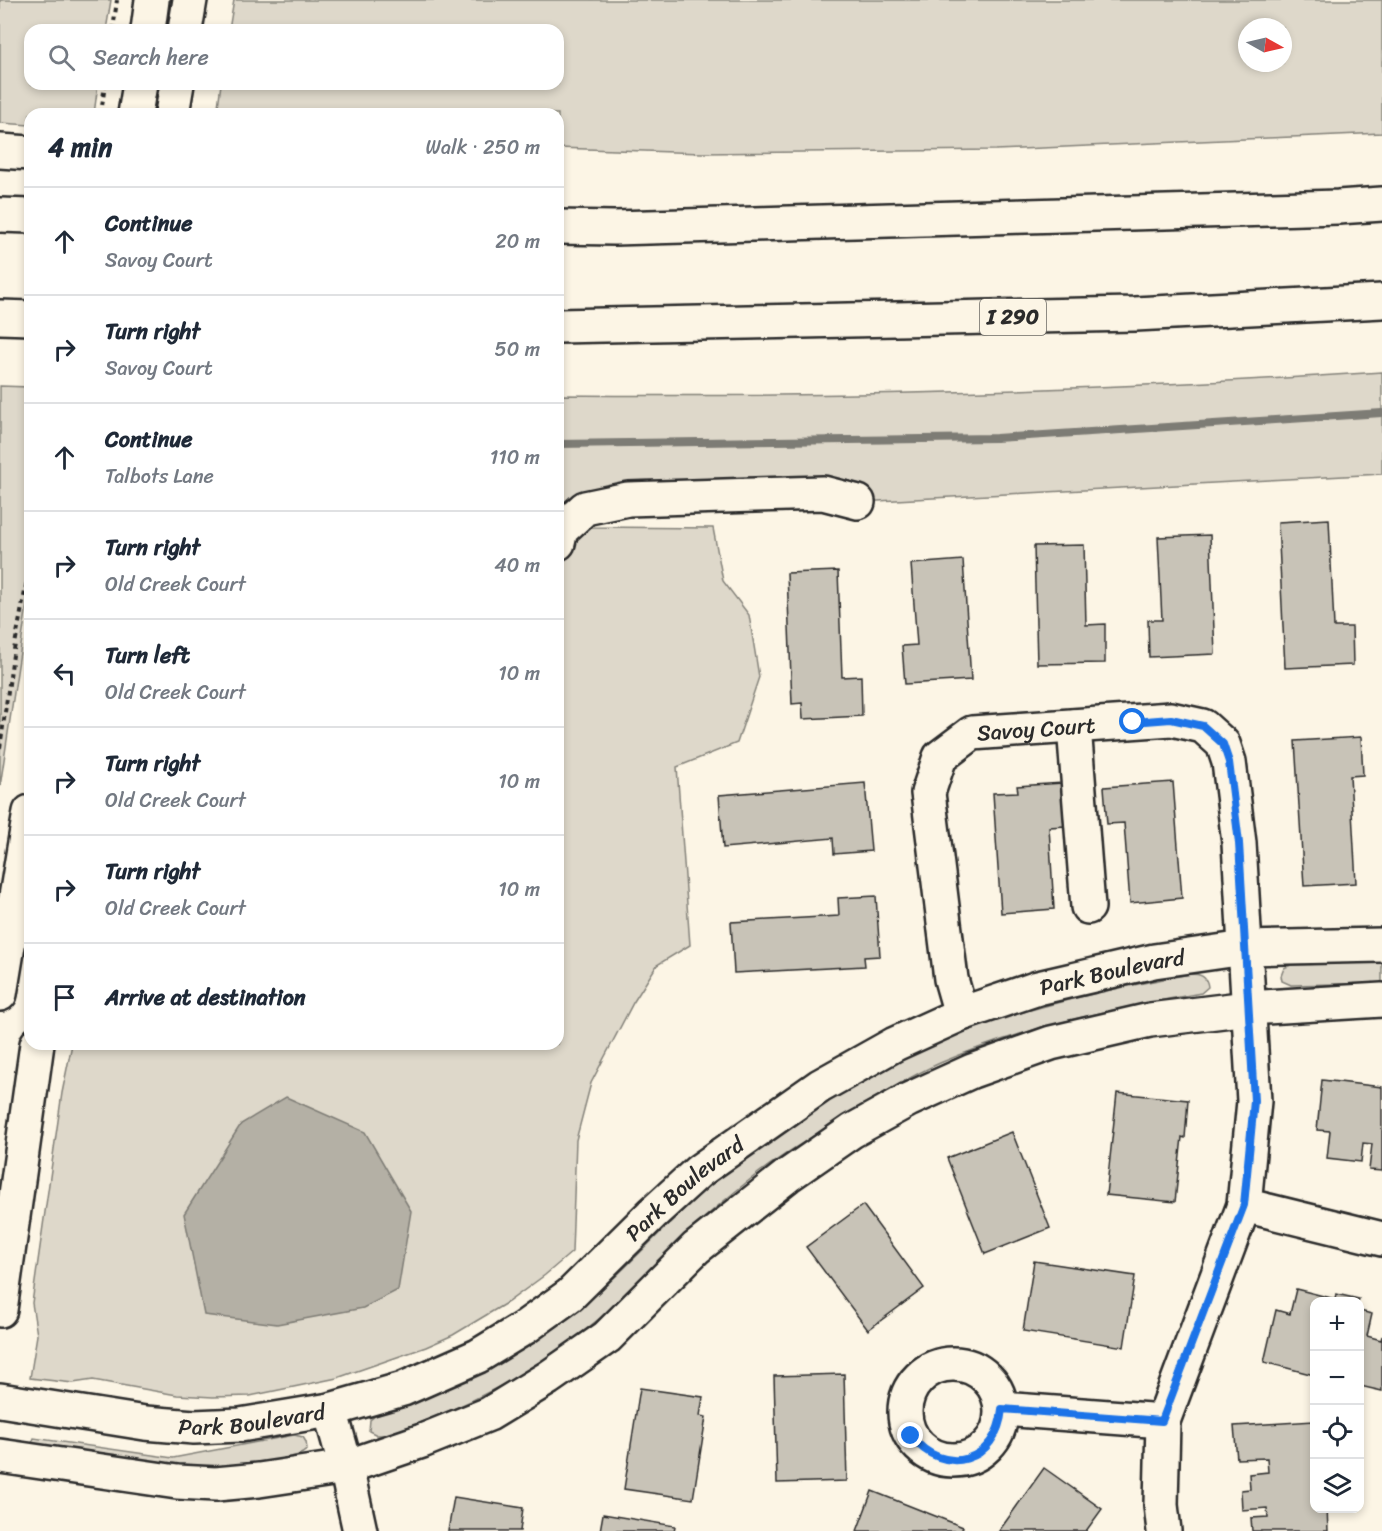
<!DOCTYPE html>
<meta charset="utf-8">
<style>
body{margin:0;font-family:Sriracha,sans-serif;background:#f2f2f3;color:#1f2937}
.controls{position:absolute;right:18px;bottom:18px;display:grid;overflow:hidden;border-radius:12px;box-shadow:0 3px 9px #0003}
.controls button{width:54px;height:54px;display:grid;place-items:center;padding:0;border:0;border-bottom:2px solid #e0e1e3;background:#fff;color:#1f2937;font:30px sans-serif}
.compass{position:absolute;left:1238px;top:18px;width:54px;height:54px;border-radius:50%;background:#fff;box-shadow:0 3px 9px #0003;rotate:98deg}
.stop{position:absolute;width:18px;height:18px;margin:-14px;border:4px solid #1a73e8;border-radius:50%;background:#fff}
.stop.end{background:#1a73e8;border-color:#fff;box-shadow:0 2px 6px #0008}
.list{margin:0;padding:0;list-style:none}
h2{display:flex;justify-content:space-between;align-items:center;height:78px;margin:0;padding:0 24px;font-size:26px}
h2 small{font-size:20px;font-weight:400;color:#747a83}
.list li{display:grid;grid-template-columns:39px 1fr auto;gap:18px;align-items:center;box-sizing:border-box;height:108px;padding:0 24px;border-top:2px solid #e0e1e3}
.list b{display:block;font-size:22px;white-space:nowrap}
.list p{margin:0;font-size:20px;white-space:nowrap;color:#747a83}
.list em{font-size:20px;font-style:normal;color:#747a83}
.icon{flex:none;width:33px;height:33px;fill:none;stroke:currentColor;stroke-width:2;stroke-linecap:round;stroke-linejoin:round}
.map{position:relative;flex:none;width:1382px;height:1531px;overflow:hidden}
.search{position:absolute;background:#fff;box-shadow:0 3px 9px #0003;left:24px;top:24px;width:540px;height:66px;display:flex;align-items:center;gap:15px;box-sizing:border-box;padding:0 21px;border-radius:18px;color:#747a83;font-size:22px}
.panel{position:absolute;background:#fff;box-shadow:0 3px 9px #0003;left:24px;top:108px;width:540px;height:942px;border-radius:18px}
.map>svg:first-child{display:block}
.green{fill:#ded8ca;stroke:#84827a;stroke-width:1.5;fill-rule:evenodd}
.water{fill:#b4b0a5;stroke:#7d7b74;stroke-width:1.5}
.lines{fill:none;stroke-linecap:round;stroke-linejoin:round}
.stream{stroke:#7d7b74;stroke-width:8}
.building{fill:#c8c3b7;stroke:#2b2b2b;stroke-width:1.5}
.minor-casing{stroke:#2b2b2b;stroke-width:38}
.major-casing{stroke:#2b2b2b;stroke-width:38}
.highway-casing{stroke:#2b2b2b;stroke-width:38}
.path{stroke:#2b2b2b;stroke-width:4;stroke-dasharray:4.5 4.5;stroke-linecap:butt}
.minor{stroke:#fcf5e5;stroke-width:33}
.major{stroke:#fcf5e5;stroke-width:33}
.highway{stroke:#fcf5e5;stroke-width:33}
.route{stroke:#1a73e8;stroke-width:8}
.labels{text-anchor:middle;dominant-baseline:central;stroke-width:4.5;stroke-linejoin:round;paint-order:stroke}
.shield{fill:#fcf5e5;stroke:#6a6863;stroke-width:1.5}
.shield-label{font-size:21px;font-weight:bold;fill:#2b2b2b}
.street-label{font-size:22px;fill:#2b2b2b;stroke:#fcf5e5}
</style>
<div class="map">
<svg width="1382" height="1531" viewBox="0 0 1382 1531">
<rect width="100%" height="100%" fill="#fcf5e5"/>
<filter id="ink" filterUnits="userSpaceOnUse"><feTurbulence type="fractalNoise" baseFrequency=".0167" numOctaves="2"/><feDisplacementMap in="SourceGraphic" scale="12" xChannelSelector="R" yChannelSelector="G"/><feConvolveMatrix kernelMatrix="1 2 1 2 8 2 1 2 1" color-interpolation-filters="sRGB"/></filter>
<g filter="url(#ink)">
<!-- green -->
<g class="green">
<path d="M0,0h111l-5,30h-76v54h68l-4,30h-64v11l-30,-2z"/>
<path d="M234,0h1148v133l-386,17 -294,3 -144,-5v-34h-341l4,-30h337v-54h-329zM1247,27h36v36h-36z"/>
<path d="M1382,372v102l-523,28 -268,-9v34l122,1 10,53 26,34 10,62 -22,66 -60,24 13,178 -33,20 -24,38 -42,80 -15,57 -4,112 -27,23 -37,27 -55,33 -27,12 -89,31 -87,18 -37,1 -36,-2 -84,-15 -20,3 -43,-5 7,-43 -5,-32 30,-210 10,-49h486v-649c275,3 550,-5 824,-23z"/>
<path d="M0,386l30,1v198l-30,202z"/>
<path d="M1382,962v21l-91,2 -9,-4 -1,-5 3,-8 7,-3z"/>
<path d="M1190,974c10,0 17,2 18,13l-7,6c-88,16 -178,34 -261,70 -36,16 -69,38 -103,59 -31,19 -62,37 -90,60 -26,21 -52,43 -76,66 -24,23 -46,48 -71,70 -61,52 -138,93 -215,117h-8l-8,-4 1,-11 5,-4c75,-26 147,-59 208,-110 50,-42 91,-93 143,-133 66,-52 140,-100 217,-134 21,-10 45,-16 67,-23 60,-18 119,-31 180,-42z"/>
<path d="M294,1435l9,2 3,5 1,7c-10,16 -98,17 -119,17l-156,-23 2,-5 139,20z"/>
</g>
<!-- water -->
<path class="water" d="M286,1097l79,35 46,79 -13,79 -35,18 -86,16 -73,-9 -20,-101 57,-90z"/>
<g class="lines">
<!-- stream -->
<path class="stream" d="M558,444l438,-6 386,-25"/>
</g>
<!-- building -->
<g class="building">
<path d="M1329,519l5,108h18l1,38 -68,3 -7,-146z"/>
<path d="M1210,535l5,119 -66,3 -1,-37h14l-4,-83z"/>
<path d="M1084,545l2,80 19,-1v39l-68,1 -3,-118z"/>
<path d="M963,560l8,120 -66,4 -3,-38 15,-1 -6,-81z"/>
<path d="M838,571l4,106 19,-1 1,40 -59,3 -1,-16 -10,1 -5,-131z"/>
<path d="M1361,737l2,38 -13,1 6,107 -52,3 -9,-145z"/>
<path d="M1173,782l9,116 -52,5 -6,-80 -17,1 -3,-37z"/>
<path d="M865,783l6,68 -37,3 -1,-16 -110,10 -4,-53z"/>
<path d="M1063,783l3,43 -17,1 5,82 -53,4 -8,-120 25,-1 -1,-6z"/>
<path d="M876,896l4,60 -16,1 1,9 -131,7 -3,-51 108,-6 -1,-18z"/>
<path d="M1322,1080l60,7v84l-13,-1 3,-26 -9,-1 -2,19 -34,-4 3,-27 -13,-1z"/>
<path d="M1117,1093l71,7 -3,38 -3,-1 -7,65 -69,-7z"/>
<path d="M1012,1132l38,96 -65,26 -38,-96z"/>
<path d="M863,1205l61,83 -56,42 -62,-83z"/>
<path d="M1034,1261l101,15 -11,71 -101,-16z"/>
<path d="M1296,1289l39,10 1,-5 23,5 -1,3h-44v73l-50,-13 12,-52 14,4z"/>
<path d="M1360,1311l12,3 -5,22 14,4 1,-4v55l-22,-5z"/>
<path d="M844,1374l3,107 -70,2 -3,-107z"/>
<path d="M640,1388l63,9 -3,19 6,1 -13,82 -69,-10z"/>
<path d="M1314,1421v87h13l1,23h-76l-1,-13 17,-1 -1,-9 -25,2 -1,-20 9,-1 -1,-15 19,-2 -1,-14 -30,1 -3,-33z"/>
<path d="M1044,1468l58,41 -16,22h-87z"/>
<path d="M872,1491l91,36 -2,4h-104z"/>
<path d="M454,1497l69,11 -3,23h-72z"/>
<path d="M603,1514l72,12 -1,5h-74z"/>
</g>
<g class="lines">
<!-- minor casing -->
<g class="minor-casing">
<g id="minor">
<path d="M558,543l3,-13 24,-22 43,-9 195,-6 35,9"/>
<path d="M1074,726l14,181"/>
<path id="s1" d="M961,1014l-10,-35 -23,-186 12,-36 32,-24 199,-14 32,7 20,18 6,18 10,81 15,258 -10,104 -81,216 -2,84 3,26"/>
<path d="M1244,1205l138,34"/>
<circle cx="953" cy="1412" r="48"/>
<path id="s2" d="M0,1400l145,23 49,4 46,-2 90,-15 73,-21 75,-33 46,-28 46,-33 83,-82 46,-42 121,-85 75,-42 66,-30 77,-26 116,-27 91,-13 137,-3"/>
<path d="M1002,1409l161,12"/>
<path d="M330,1410l16,57 14,64"/>
<path d="M0,1456l177,26 39,2 43,-4 87,-13 76,-26 67,-27 59,-36 59,-41 89,-89 91,-72 65,-45 56,-31 64,-29 79,-28 99,-23 98,-12 134,-8"/>
</g>
</g>
<!-- major casing -->
<g class="major-casing">
<g id="major">
<path d="M148,30l4,-30"/>
<path d="M185,30l5,-30"/>
<path d="M135,114l5,-30"/>
<path d="M172,114l5,-30"/>
<path d="M0,994l30,-182"/>
<path d="M0,1310l37,-266"/>
</g>
</g>
<!-- highway casing -->
<g class="highway-casing">
<g id="highway">
<path d="M0,151l30,2"/>
<path d="M0,215l30,1"/>
<path d="M558,227l56,1 724,-21 44,-3"/>
<path d="M0,317l30,1"/>
<path d="M558,326l577,-12 247,-13"/>
</g>
</g>
<!-- path -->
<g class="path">
<path d="M113,30l4,-30"/>
<path d="M101,114l4,-30"/>
<path d="M0,748l13,-93 17,-90"/>
</g>
<!-- minor -->
<use href="#minor" class="minor"/>
<!-- major -->
<use href="#major" class="major"/>
<!-- highway -->
<use href="#highway" class="highway"/>
</g>
</g>
<g class="lines" filter="url(#ink)">
<!-- route -->
<path class="route" d="M911,1436c33,42 86,27 91,-27l160,12 82,-216 10,-104 -15,-258 -10,-81 -6,-18 -20,-18 -32,-7 -38,3"/>
</g>
<g class="labels">
<!-- shield labels -->
<rect class="shield" x="980" y="299" width="66" height="36" rx="4.5"/>
<g class="shield-label">
<text x="1013" y="317">I 290</text>
</g>
<!-- street labels -->
<g class="street-label">
<text stroke="none"><textPath href="#s1" startOffset="366">Savoy Court</textPath></text>
<text stroke="none"><textPath href="#s2" startOffset="1244">Park Boulevard</textPath></text>
<text stroke="none"><textPath href="#s2" startOffset="758">Park Boulevard</textPath></text>
<text stroke="none"><textPath href="#s2" startOffset="254">Park Boulevard</textPath></text>
</g>
</g>
</svg>
<div class="controls">
<button>+</button>
<button>−</button>
<button><svg class="icon" aria-label="locate" viewBox="0 0 24 24"><circle cx="12" cy="12" r="6"/><path d="M12 2v4M12 18v4M2 12h4M18 12h4"/></svg></button>
<button><svg class="icon" aria-label="layers" viewBox="0 0 24 24"><path d="M12 4l9 5-9 5-9-5zM3 14l9 5 9-5"/></svg></button>
</div>
<svg class="compass" viewBox="-18 -18 36 36"><path d="M0-13l5 13h-10z" fill="#e53935"/><path d="M0 13l5-13h-10z" fill="#747a83"/></svg>
<div class="stop" style="left:1133px;top:722px"></div>
<div class="stop end" style="left:911px;top:1436px"></div>
<div class="search"><svg class="icon" aria-label="search" viewBox="0 0 24 24"><circle cx="10" cy="10" r="6"/><path d="M15 15l6 6"/></svg>Search here</div>
<section class="panel">
<h2>4 min<small>Walk · 250 m</small></h2>
<ul class="list">
<li><svg class="icon" aria-label="ahead" viewBox="0 0 24 24"><path d="M12 20V5M6 11l6-6 6 6"/></svg><div><b>Continue</b><p>Savoy Court</p></div><em>20 m</em></li>
<li><svg class="icon" aria-label="right" viewBox="0 0 24 24"><path d="M7 20v-9h11M14 6l5 5-5 5"/></svg><div><b>Turn right</b><p>Savoy Court</p></div><em>50 m</em></li>
<li><svg class="icon" aria-label="ahead" viewBox="0 0 24 24"><path d="M12 20V5M6 11l6-6 6 6"/></svg><div><b>Continue</b><p>Talbots Lane</p></div><em>110 m</em></li>
<li><svg class="icon" aria-label="right" viewBox="0 0 24 24"><path d="M7 20v-9h11M14 6l5 5-5 5"/></svg><div><b>Turn right</b><p>Old Creek Court</p></div><em>40 m</em></li>
<li><svg class="icon" aria-label="left" viewBox="0 0 24 24"><path d="M17 20v-9H6M10 6l-5 5 5 5"/></svg><div><b>Turn left</b><p>Old Creek Court</p></div><em>10 m</em></li>
<li><svg class="icon" aria-label="right" viewBox="0 0 24 24"><path d="M7 20v-9h11M14 6l5 5-5 5"/></svg><div><b>Turn right</b><p>Old Creek Court</p></div><em>10 m</em></li>
<li><svg class="icon" aria-label="right" viewBox="0 0 24 24"><path d="M7 20v-9h11M14 6l5 5-5 5"/></svg><div><b>Turn right</b><p>Old Creek Court</p></div><em>10 m</em></li>
<li><svg class="icon" aria-label="arrive" viewBox="0 0 24 24"><path d="M6 21V4h12l-3 4 3 4H6"/></svg><div><b>Arrive at destination</b></div></li>
</ul>
</section>
</div>
